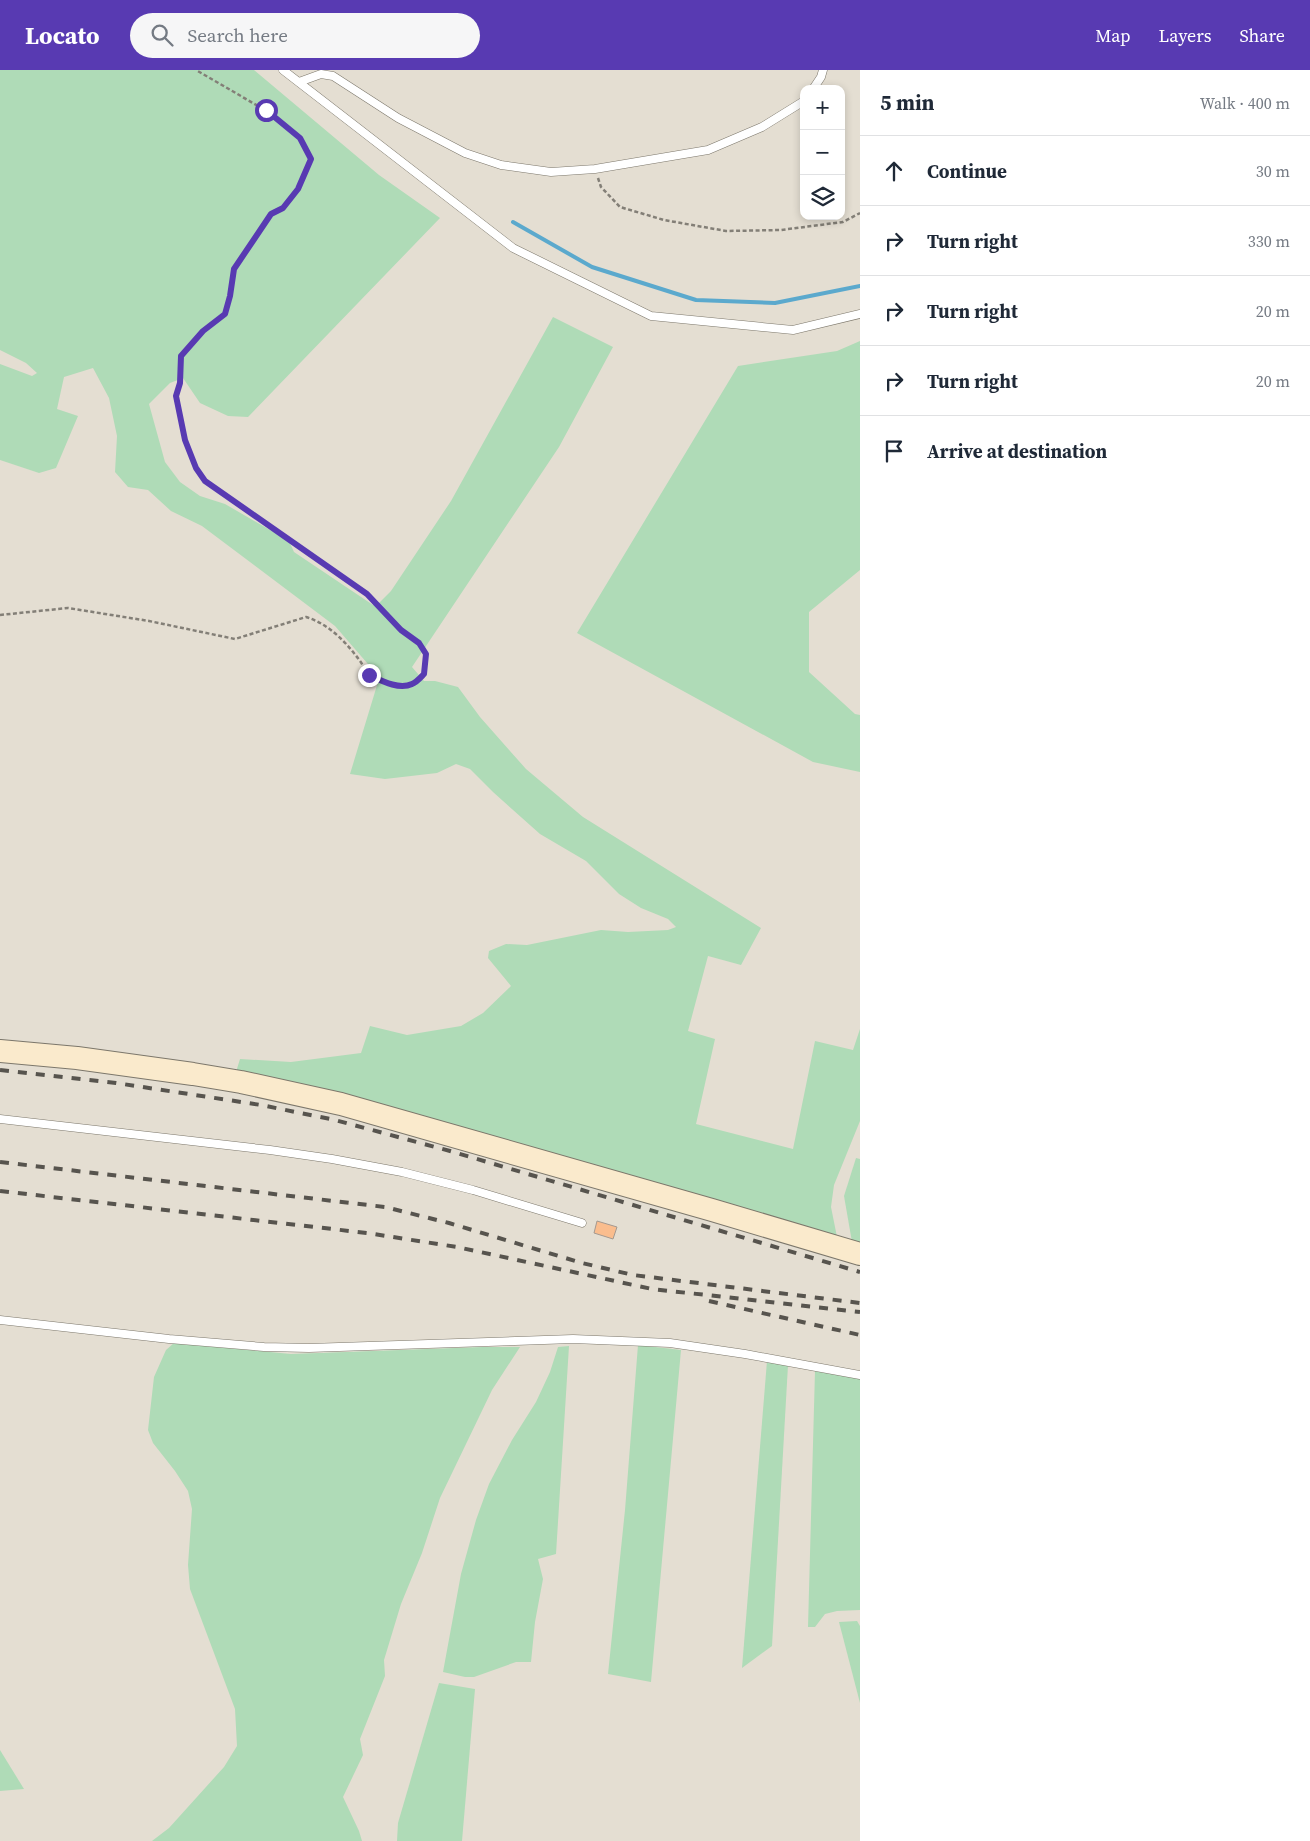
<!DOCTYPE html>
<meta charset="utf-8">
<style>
body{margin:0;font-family:"Source Serif 4",serif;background:#f6f6f7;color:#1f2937}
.controls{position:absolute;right:15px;top:15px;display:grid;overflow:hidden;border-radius:10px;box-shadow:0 2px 8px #0003}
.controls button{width:45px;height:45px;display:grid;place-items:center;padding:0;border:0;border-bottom:1px solid #e0e1e3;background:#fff;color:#1f2937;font:25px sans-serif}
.stop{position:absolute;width:15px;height:15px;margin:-11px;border:4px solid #583ab2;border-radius:50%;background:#fff}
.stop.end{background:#583ab2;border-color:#fff;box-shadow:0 1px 5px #0008}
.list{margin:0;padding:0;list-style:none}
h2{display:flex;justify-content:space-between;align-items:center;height:65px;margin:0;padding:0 20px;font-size:21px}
h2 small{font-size:16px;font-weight:400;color:#747a83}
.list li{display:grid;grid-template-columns:32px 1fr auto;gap:15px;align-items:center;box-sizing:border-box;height:70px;padding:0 20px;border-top:1px solid #e0e1e3}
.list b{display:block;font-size:19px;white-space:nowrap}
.list em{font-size:16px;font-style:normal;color:#747a83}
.icon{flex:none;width:28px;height:28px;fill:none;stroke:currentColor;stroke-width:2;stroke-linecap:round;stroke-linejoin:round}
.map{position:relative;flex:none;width:860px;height:1771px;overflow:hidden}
header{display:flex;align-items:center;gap:30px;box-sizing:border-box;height:70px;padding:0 25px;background:#583ab2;color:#fff}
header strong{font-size:24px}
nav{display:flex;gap:28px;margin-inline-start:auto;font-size:18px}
.search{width:350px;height:45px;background:#f6f6f7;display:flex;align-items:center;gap:12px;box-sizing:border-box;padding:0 18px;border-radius:28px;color:#747a83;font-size:19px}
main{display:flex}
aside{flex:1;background:#fff}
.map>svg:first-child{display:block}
.green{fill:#afdbb7}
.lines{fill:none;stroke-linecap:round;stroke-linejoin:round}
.stream{stroke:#5ba9cd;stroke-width:4}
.building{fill:#fabd8e;stroke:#a49990}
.service-casing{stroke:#7c776b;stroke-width:9}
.secondary-casing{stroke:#7c776b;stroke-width:24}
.path{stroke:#837f77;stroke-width:2.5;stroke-dasharray:4 2.5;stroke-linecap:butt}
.service{stroke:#fff;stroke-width:8}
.secondary{stroke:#faeacc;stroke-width:22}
.rail{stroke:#57544e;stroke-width:4;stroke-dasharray:9 9;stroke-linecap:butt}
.route{stroke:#583ab2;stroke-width:6}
</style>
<header>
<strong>Locato</strong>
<div class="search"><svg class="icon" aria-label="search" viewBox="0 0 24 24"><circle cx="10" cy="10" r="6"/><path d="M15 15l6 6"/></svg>Search here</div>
<nav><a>Map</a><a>Layers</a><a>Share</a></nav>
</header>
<main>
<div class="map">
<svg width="860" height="1771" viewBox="0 0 860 1771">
<rect width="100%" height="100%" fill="#e4ded2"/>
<!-- green -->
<g class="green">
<path d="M0,0h254l125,105 61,43 -192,199 -20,-1 -28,-13 -17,-25 -13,5 -21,21 16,58 15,20 20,14 25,8 64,37 5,11 79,53 6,-2 12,-12 60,-90 102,-184 60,30 -54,100 -147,220 12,14h11l23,6 22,30 46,52 57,48 178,111 -20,37 -33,-9 -20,75 27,8 -19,85 97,25 22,-108 38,9 7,-21v92l-26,64 -3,22 6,30 -601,-165 4,-13 51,3 70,-9 9,-27 37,9 54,-9 22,-13 28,-27 -23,-28 1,-7 17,-7 21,1 74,-15 27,2 40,-2 8,-3 -8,-8 -27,-11 -22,-14 -33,-33 -46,-27 -47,-42 -23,-23 -14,-5 -19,9 -52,6 -35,-5 28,-92 -4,-11 -39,-45 -133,-100 -31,-15 -23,-21 -20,-3 -13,-15 2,-36 -8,-38 -16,-30 -29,9 -7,32 21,7 -22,52 -17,5 -39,-13v-96l32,12 5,-3 -11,-10 -26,-13z"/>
<path d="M860,271v229l-51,42v60l46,42 5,1v57l-47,-10 -236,-129 161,-267 99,-15z"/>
<path d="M856,1088l4,1v85l-8,-2 -8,-46z"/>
<path d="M174,1273l117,11 191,-7h38l-28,43 -52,108 -18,55 -21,51 -17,56 1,16 -25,63 3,16 -20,42 16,34 3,10h-210l17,-13 55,-61 13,-21 -2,-37 -45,-120 -2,-24 4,-56 -4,-18 -13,-20 -22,-28 -5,-13 6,-53 12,-27z"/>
<path d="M638,1275l43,5 -30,332 -43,-8 17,-164z"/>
<path d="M569,1276l-13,208 -18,5 5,20 -8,43 -4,40h-15l-42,15h-9l-22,-5 18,-98 15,-54 13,-36 23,-44 24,-38 14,-30 8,-25z"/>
<path d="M767,1291l21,4 -16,281 -30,22z"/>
<path d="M815,1301l45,8v231l-23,1 -12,3 -10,13h-7z"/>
<path d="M857,1551l3,5v77l-21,-81z"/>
<path d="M439,1613l36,6 -13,152h-65l1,-18z"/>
<path d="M0,1680l24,39 -24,2z"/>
</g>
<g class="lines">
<!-- stream -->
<path class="stream" d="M513,152l79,45 104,33 79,3 85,-17"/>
</g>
<!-- building -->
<path class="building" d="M597,1151l20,6 -4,12 -19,-6z"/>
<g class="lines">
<!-- service casing -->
<g class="service-casing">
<g id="service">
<path d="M283,0l230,178 138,68 142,14 67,-16"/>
<path d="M299,12l22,-8 12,2 65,42 67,35 36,12 50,7 44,-3 113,-19 54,-23 42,-26"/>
<path d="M813,19l8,-12 2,-7"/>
<path d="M0,1049l270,31 62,9 70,13 71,18 109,33"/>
<path d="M0,1250l169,19 95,8 45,1 264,-9 97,4 75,11 115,21"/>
</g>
</g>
<!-- secondary casing -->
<g class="secondary-casing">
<path id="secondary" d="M0,981l77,7 116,16 48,8 100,22 371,106 148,44"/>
</g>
<!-- path -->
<g class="path">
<path d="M598,108l3,9 19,20 44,13 62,11 55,-1 62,-8 17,-9"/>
<path d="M0,545l68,-7 81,13 86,18 71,-22c23,7 40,25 54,44 3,4 5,9 8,13 7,7 35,15 45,10 4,-2 8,-7 11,-10l2,-20 -7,-11 -18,-13 -34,-36 -162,-113 -9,-13 -11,-28 -9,-43 4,-14 1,-27 22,-25 22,-17 5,-18 4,-27 37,-55 12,-6 15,-19 13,-30 -11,-21 -35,-28 -69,-40"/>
</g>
<!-- service -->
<use href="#service" class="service"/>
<!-- secondary -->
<use href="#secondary" class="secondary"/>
<!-- rail -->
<g class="rail">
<path d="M0,1000l116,13 145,22 74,15 115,31 410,121"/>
<path d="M0,1092l385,45 64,16 133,40 51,12 227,28"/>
<path d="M0,1121l367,42 90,14 195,42 208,23"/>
<path d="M709,1231l151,34"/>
</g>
</g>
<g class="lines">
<!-- route -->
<path class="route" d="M266,40l34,28 11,21 -13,30 -15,19 -12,6 -37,55 -4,27 -5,18 -22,17 -22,25 -1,27 -4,13 9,44 11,28 9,13 162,113 34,36 18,13 7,11 -2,20c-3,3 -7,8 -12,10 -13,6 -30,-3 -43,-9"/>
</g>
</svg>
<div class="controls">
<button>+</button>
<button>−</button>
<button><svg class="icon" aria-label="layers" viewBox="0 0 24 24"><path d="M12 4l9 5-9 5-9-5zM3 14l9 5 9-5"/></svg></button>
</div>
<div class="stop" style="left:266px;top:40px"></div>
<div class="stop end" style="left:369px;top:605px"></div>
</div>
<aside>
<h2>5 min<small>Walk · 400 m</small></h2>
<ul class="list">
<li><svg class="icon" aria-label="ahead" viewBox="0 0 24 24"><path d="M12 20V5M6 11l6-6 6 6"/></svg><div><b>Continue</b></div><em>30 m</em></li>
<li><svg class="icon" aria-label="right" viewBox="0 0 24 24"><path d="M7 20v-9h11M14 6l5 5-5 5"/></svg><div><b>Turn right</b></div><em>330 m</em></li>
<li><svg class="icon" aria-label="right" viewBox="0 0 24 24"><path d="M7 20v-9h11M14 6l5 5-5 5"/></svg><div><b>Turn right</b></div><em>20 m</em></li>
<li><svg class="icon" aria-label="right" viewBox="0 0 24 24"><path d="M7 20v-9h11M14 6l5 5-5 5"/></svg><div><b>Turn right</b></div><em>20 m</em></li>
<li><svg class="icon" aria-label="arrive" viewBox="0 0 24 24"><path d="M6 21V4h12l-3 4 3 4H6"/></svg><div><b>Arrive at destination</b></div></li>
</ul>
</aside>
</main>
